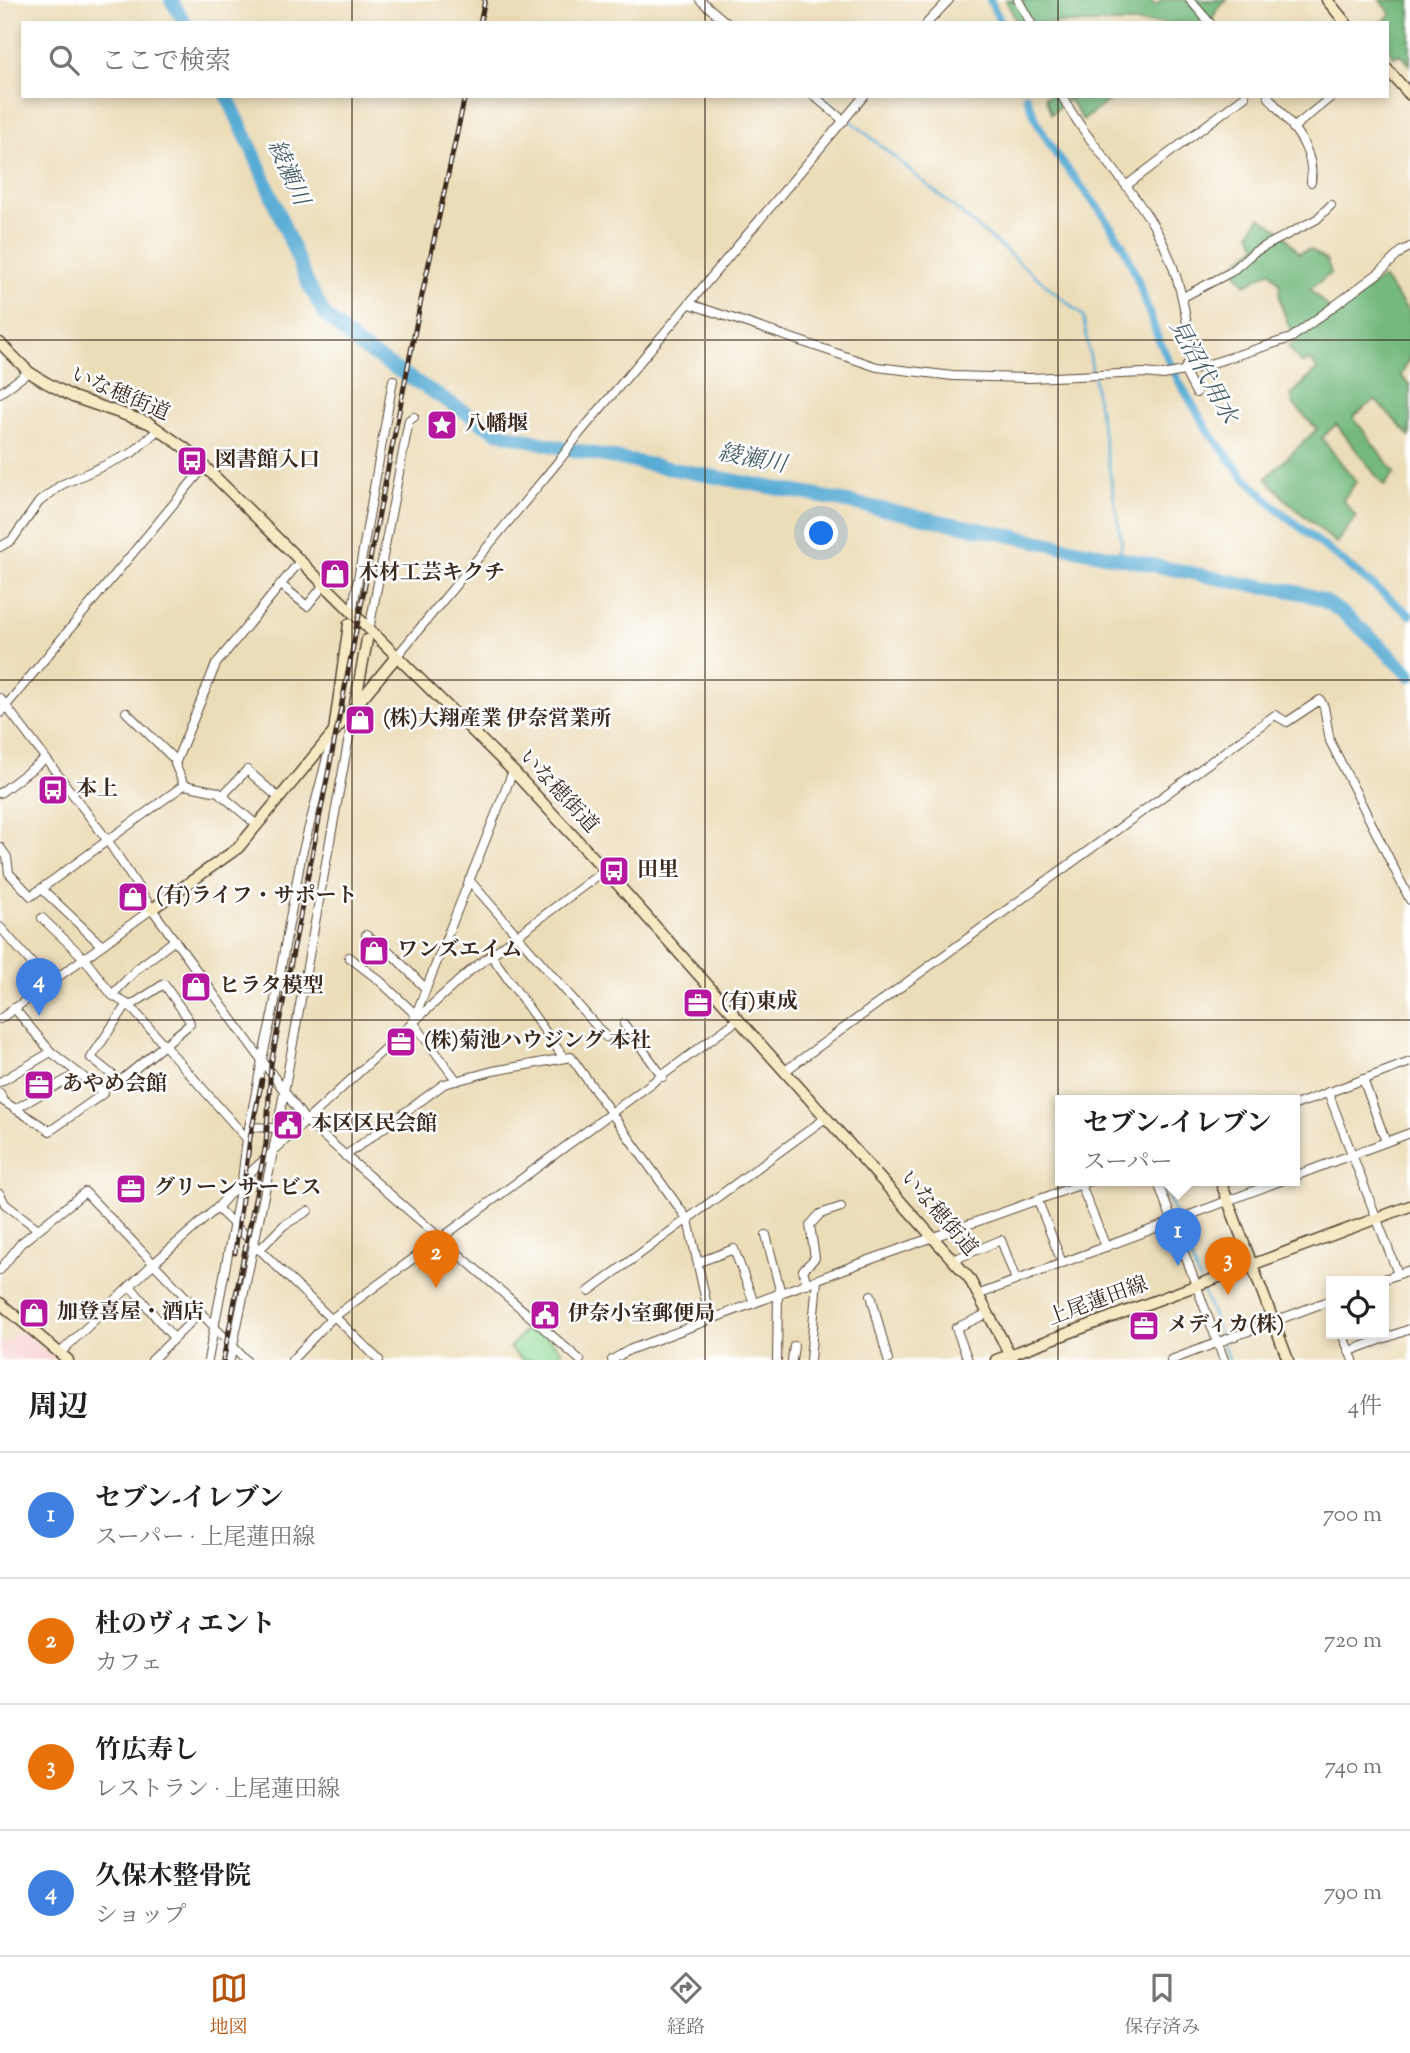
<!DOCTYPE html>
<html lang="ja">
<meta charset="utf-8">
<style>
body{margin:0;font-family:"Sorts Mill Goudy","Noto Serif JP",serif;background:#f6f6f6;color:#202124}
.controls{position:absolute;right:21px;bottom:21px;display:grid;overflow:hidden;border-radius:0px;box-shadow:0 4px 10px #0003}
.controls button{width:63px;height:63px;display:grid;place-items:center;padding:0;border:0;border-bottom:2px solid #e0e0e0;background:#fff;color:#202124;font:35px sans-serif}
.you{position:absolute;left:822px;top:534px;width:24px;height:24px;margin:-18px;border:5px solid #fff;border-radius:50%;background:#1a73e8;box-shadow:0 0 0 10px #1a73e833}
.badge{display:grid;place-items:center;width:46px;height:46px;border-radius:50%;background:#b45309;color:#fff;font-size:23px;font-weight:700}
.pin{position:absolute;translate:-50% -58px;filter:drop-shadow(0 2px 4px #0008)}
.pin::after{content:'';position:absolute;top:37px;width:24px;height:21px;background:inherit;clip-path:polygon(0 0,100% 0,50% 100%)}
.popup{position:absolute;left:1055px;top:1095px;width:245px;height:91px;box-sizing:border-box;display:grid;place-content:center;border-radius:0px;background:#fff;filter:drop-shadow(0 2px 5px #0005);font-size:23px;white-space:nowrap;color:#757577}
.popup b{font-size:26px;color:#202124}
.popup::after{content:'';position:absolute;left:50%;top:100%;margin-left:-14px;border:14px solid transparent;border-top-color:#fff}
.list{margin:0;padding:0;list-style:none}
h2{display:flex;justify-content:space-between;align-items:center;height:91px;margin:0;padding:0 28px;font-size:30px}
h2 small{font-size:23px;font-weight:400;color:#757577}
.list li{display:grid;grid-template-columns:46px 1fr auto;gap:21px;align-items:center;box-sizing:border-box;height:126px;padding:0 28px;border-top:2px solid #e0e0e0}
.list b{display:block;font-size:26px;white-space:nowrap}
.list p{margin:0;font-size:23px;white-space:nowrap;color:#757577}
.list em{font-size:23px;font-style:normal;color:#757577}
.icon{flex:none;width:38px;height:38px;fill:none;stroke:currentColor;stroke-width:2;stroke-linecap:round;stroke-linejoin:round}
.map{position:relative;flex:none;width:1410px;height:1360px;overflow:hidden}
.search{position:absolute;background:#fff;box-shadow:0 4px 10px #0003;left:21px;right:21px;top:21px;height:77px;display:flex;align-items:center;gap:18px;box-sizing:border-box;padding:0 24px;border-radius:0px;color:#757577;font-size:26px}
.sheet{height:595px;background:#fff}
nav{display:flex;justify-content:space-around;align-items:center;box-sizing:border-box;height:98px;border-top:2px solid #e0e0e0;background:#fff;font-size:19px;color:#757577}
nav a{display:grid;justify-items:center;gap:4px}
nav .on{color:#b45309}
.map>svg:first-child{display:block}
.built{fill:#f7d0cf}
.green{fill:#90d995;stroke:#66825a;stroke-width:2}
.forest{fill:#74b97e;stroke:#58724e;stroke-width:2}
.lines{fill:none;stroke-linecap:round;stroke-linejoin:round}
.stream{stroke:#59acd4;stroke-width:2.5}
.canal{stroke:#59acd4;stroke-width:8}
.river{stroke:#59acd4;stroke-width:14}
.street-casing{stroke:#564535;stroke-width:10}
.secondary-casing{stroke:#564535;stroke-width:13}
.street{stroke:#fff;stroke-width:8}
.secondary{stroke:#f7e9c3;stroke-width:10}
.rail-casing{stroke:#3b2a1e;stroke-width:5}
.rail{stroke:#fff;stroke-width:2.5;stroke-dasharray:8;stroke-linecap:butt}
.grid{fill:none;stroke:#3b2a1e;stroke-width:2;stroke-opacity:0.55}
.labels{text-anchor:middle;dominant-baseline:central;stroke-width:5;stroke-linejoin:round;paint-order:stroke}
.street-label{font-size:21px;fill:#3b2a1e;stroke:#fff}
.poi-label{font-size:21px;font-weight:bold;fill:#3b2a1e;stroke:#fff;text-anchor:start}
.water-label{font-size:23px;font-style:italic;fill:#475e67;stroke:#fff}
</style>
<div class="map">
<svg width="1410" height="1360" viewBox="0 0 1410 1360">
<rect width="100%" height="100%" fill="#fff"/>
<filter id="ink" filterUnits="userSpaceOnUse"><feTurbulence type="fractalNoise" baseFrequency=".0143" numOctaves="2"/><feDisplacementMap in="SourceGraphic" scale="14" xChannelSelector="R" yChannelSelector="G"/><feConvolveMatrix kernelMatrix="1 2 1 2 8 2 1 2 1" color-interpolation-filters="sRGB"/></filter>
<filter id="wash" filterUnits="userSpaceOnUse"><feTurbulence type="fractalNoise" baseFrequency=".00686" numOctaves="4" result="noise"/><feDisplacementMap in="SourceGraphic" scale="28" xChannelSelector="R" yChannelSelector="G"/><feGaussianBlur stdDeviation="1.57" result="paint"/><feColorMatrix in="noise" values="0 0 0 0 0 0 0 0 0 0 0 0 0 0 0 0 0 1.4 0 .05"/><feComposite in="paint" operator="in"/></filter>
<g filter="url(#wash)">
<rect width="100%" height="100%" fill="#ecddb9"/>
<!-- built -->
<path class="built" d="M24,1327l4,4 -2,3 30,26h-56v-21l5,5z"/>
<!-- green -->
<path class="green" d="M532,1323l30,28 -8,9h-32l-13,-12z"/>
<!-- forest -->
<g class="forest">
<path d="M1006,0h143l7,5 5,-5h65l-11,13 -4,10h-194z"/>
<path d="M1380,0h30v65l-10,-11 -6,3 -7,-10v-24h-5l9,-9z"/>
<path d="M1045,96h70l-32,24 -14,-21 -18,15z"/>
<path d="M1260,217l20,13 19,23 11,-4 17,12 4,12 -21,16 22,23 51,-34 27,35v44l-9,19 9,9v51l-35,-36 -22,17 42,56 -11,13 -48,-62 -14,14 34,44 -13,18 13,17 -20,26 -50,-43 -20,-22 51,-49 -23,-24 -3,-10 26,-25 -5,-10 -11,3 -13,-17 6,-4c-4,-19 -18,-39 -14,-58l-10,-13 -24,14 -10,-12 4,-14 17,-13 -7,-13z"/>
</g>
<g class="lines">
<!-- stream -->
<g class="stream">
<path d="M707,0l27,23"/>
<path d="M822,96l22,18"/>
<path d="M849,119l234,197 39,228 -4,13"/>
<path d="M1162,1180l38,102"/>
<path d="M1202,1288l19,50"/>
<path d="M1223,1344l6,16"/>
</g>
<!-- canal -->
<g class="canal">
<path d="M990,0l11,23"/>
<path d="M1026,96l12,28 17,29 47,60 21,32 14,33 21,60 20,42 31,52 34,44 34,33 133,106"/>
</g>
<!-- river -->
<g class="river">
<path d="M171,0l14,23"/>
<path d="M227,96l28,60 52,126 18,33 34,31 138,86 65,16 266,50 417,86c26,4 55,6 79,17 24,12 66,54 86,74"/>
</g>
</g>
</g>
<g filter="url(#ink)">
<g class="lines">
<!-- street casing -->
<g class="street-casing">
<g id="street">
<path d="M700,0l27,23"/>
<path d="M1018,0l13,23"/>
<path d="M1190,0l20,23"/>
<path d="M927,23l22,-23"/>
<path d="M814,96l30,25"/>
<path d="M1062,96c26,48 66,85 93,132 24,41 31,84 37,129l-8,13"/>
<path d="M1268,96c20,26 48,51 43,86"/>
<path d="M1293,128l38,-31"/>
<path d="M1127,185l118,-89"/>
<path d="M1183,297l48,-25 23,-20 63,-33 14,-14"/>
<path d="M690,304l187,63 76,9 77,2 114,-5 19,2 31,-6 97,-31 89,-66 22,-21 8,-4"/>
<path d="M1184,370l12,23"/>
<path d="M0,393l29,-21"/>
<path d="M0,547l12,-7 27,-38 22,-17 71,-32 27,-24"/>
<path d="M280,584l27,22 17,-21"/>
<path d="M352,613l41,-233"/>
<path d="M369,630l40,-210 5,-3"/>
<path d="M396,657l166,-200 17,-23 285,-338"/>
<path d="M0,698l108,143 44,68 154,212 274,239"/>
<path d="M126,712l50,49"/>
<path d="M0,713l205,-247"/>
<path d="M184,785l34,7 39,33"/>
<path d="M0,793l45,-34"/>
<path d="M222,796l25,-26 32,28"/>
<path d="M0,847l7,10 2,16 22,23 153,-111 -9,-21 41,-100 84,-103"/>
<path d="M469,880l137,157"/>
<path d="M42,889l59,56"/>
<path d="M42,918l42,40 28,37 18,11 117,133"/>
<path d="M0,927l49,56"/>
<path d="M366,935l24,17 36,37"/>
<path d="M491,955l73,103"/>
<path d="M349,957l31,24 36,34"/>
<path d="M112,995l26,-27 37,-28"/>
<path d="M127,1004l-36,54 29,23 70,-57 -1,-4 -25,-36 -34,22"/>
<path d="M0,1019l152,-110"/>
<path d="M414,1019l99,-248"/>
<path d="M413,1022l44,59"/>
<path d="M624,1024l39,53"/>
<path d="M785,1071l490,-356 12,7 33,-22 4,7 6,34 80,159"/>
<path d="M1363,1079l23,63"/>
<path d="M0,1082l51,-30"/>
<path d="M1328,1092l70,182"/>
<path d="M0,1093l3,8 47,30 54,-38 -53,-41 -37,-44"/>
<path d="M1295,1105l115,-43"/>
<path d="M15,1109l63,-36"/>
<path d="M249,1127l27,1"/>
<path d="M345,1156l99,-72 49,-13 78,-14 117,163 22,99"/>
<path d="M1295,1176l115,-43"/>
<path d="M1157,1180l67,180"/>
<path d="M1081,1185l25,62"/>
<path d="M0,1194l5,10 33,25"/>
<path d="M1038,1201l24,62"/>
<path d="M217,1208l114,111"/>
<path d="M766,1235l15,59"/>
<path d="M259,1250l25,-25 24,-14"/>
<path d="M953,1260l48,-20 15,40"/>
<path d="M699,1262l35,-13 20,54"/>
<path d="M0,1270l21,-27 64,-51 161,168"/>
<path d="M1379,1281l31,-11"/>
<path d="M807,1284l-4,-14 12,-12 -5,-33 10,-11 21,-7"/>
<path d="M130,1286c15,17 28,35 44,52"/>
<path d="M589,1291l238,-174"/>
<path d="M980,1294l303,-114"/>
<path d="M871,1295l17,65"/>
<path d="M335,1317l44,43"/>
<path d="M1342,1334l11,26"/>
<path d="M1350,1351l60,-22"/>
<path d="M60,1353l94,-90 63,-55 25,-28 202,-186 27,-24 134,-100"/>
<path d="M152,1360l49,-48"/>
<path d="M208,1360l34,-180 5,-41 15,-79 12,-54 27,-148 32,-124"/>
<path d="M230,1360l43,-208 81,-442"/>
<path d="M292,1360l39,-41 408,-300"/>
<path d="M612,1360l17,-10 229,-86 235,-84"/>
<path d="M777,1360l1,-66"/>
<path d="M792,1360l2,-14"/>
<path d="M810,1360l7,-80"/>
<path d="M968,1360l-12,-32 33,-15"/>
<path d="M1171,1360l160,-60"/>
</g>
</g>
<!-- secondary casing -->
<g class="secondary-casing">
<g id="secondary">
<path d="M1327,0l19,23"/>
<path d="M1387,69l23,26"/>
<path d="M0,343l29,29 16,10 28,15 76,26 40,28 324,320 92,99 364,408 44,82"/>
<path d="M355,704l12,-64"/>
<path d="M334,731l15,-107"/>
<path d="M152,909l86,-61 158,-191"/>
<path d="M1220,1180l68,180"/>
<path d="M0,1303l68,57"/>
<path d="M996,1360l414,-154"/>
</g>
</g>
<!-- street -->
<use href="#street" class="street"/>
<!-- secondary -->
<use href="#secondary" class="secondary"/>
<!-- rail casing -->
<g class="rail-casing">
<g id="rail">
<path d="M480,23l5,-23"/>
<path d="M235,1253l15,-115 12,-58"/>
<path d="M223,1360l43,-216 5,-80 150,-764 44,-204"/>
</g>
</g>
<!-- rail -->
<use href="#rail" class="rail"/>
</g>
</g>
<!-- grid -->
<path class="grid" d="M352,0v23M705,0v23M1058,0v23M352,96v1264M705,96v1264M1058,96v1264M0,340h1410M0,680h1410M0,1020h1410"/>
<!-- icons -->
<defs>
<g id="sight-square" transform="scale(1.575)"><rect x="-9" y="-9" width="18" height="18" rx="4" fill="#b5179e" stroke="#fff"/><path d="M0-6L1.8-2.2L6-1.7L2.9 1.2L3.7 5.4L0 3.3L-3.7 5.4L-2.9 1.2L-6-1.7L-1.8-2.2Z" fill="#fff"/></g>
<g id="bus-square" transform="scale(1.575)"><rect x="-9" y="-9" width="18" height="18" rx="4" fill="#b5179e" stroke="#fff"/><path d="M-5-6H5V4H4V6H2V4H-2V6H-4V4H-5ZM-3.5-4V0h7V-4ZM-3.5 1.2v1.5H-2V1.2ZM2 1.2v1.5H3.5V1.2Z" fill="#fff"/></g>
<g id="shop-square" transform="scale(1.575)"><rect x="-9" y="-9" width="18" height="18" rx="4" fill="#b5179e" stroke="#fff"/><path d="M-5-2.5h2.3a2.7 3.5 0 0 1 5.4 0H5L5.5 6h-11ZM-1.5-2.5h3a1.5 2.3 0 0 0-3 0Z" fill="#fff"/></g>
<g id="office-square" transform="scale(1.575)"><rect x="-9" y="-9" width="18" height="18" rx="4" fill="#b5179e" stroke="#fff"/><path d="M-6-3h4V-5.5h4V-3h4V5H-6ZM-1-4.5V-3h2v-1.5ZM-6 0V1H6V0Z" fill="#fff"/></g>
<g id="civic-square" transform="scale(1.575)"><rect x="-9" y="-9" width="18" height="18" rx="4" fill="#b5179e" stroke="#fff"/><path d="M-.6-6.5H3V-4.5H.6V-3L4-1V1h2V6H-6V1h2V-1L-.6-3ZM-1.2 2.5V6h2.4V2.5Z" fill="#fff"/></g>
</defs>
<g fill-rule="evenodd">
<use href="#sight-square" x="442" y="425"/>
<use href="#bus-square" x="192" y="461"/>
<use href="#shop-square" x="335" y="574"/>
<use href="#shop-square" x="360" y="720"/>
<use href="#bus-square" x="53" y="790"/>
<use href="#bus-square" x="614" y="871"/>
<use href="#shop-square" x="133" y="897"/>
<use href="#shop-square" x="374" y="951"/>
<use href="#shop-square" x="196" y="987"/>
<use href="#office-square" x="698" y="1003"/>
<use href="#office-square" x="401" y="1042"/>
<use href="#office-square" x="39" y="1085"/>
<use href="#civic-square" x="288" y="1125"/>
<use href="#office-square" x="131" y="1189"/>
<use href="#shop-square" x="34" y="1313"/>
<use href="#civic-square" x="545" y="1315"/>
<use href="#office-square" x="1144" y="1326"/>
</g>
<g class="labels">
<!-- street labels -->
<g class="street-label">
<text transform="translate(120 395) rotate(23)">いな穂街道</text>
<text transform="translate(558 792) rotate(47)">いな穂街道</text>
<text transform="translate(938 1214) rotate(49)">いな穂街道</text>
<text transform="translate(1098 1302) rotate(-20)">上尾蓮田線</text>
</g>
<!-- poi labels -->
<g class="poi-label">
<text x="465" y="425">八幡堰</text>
<text x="215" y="461">図書館入口</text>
<text x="358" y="574">木材工芸キクチ</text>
<text x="383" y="720">(株)大翔産業 伊奈営業所</text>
<text x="76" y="790">本上</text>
<text x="637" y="871">田里</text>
<text x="156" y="897">(有)ライフ・サポート</text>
<text x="397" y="951">ワンズエイム</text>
<text x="219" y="987">ヒラタ模型</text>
<text x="721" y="1003">(有)東成</text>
<text x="424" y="1042">(株)菊池ハウジング 本社</text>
<text x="62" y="1085">あやめ会館</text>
<text x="311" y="1125">本区区民会館</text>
<text x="154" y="1189">グリーンサービス</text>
<text x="57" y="1313">加登喜屋・酒店</text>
<text x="568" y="1315">伊奈小室郵便局</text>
<text x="1167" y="1326">メディカ(株)</text>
</g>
<!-- water labels -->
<g class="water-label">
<text transform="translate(287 173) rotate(66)">綾瀬川</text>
<text transform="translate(1202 372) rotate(61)">見沼代用水</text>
<text transform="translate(752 460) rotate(11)">綾瀬川</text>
</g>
</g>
</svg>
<div class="controls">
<button><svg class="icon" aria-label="locate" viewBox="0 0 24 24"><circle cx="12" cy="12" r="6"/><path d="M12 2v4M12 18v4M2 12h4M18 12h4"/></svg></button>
</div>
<div class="you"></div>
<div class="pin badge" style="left:1178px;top:1266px;background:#3f7fe0">1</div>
<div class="popup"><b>セブン-イレブン</b>スーパー</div>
<div class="pin badge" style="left:436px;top:1288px;background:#e8710a">2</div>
<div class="pin badge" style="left:1228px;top:1295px;background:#e8710a">3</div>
<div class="pin badge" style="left:39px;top:1016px;background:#3f7fe0">4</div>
<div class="search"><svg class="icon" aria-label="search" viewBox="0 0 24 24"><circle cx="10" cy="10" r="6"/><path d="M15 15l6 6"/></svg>ここで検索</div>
</div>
<section class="sheet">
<h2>周辺<small>4件</small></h2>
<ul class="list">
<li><span class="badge" style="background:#3f7fe0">1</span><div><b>セブン-イレブン</b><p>スーパー · 上尾蓮田線</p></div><em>700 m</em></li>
<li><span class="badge" style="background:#e8710a">2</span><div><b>杜のヴィエント</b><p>カフェ</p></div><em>720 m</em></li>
<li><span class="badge" style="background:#e8710a">3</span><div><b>竹広寿し</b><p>レストラン · 上尾蓮田線</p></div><em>740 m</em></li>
<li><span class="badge" style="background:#3f7fe0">4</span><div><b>久保木整骨院</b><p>ショップ</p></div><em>790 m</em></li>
</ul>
</section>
<nav>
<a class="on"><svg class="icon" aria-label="map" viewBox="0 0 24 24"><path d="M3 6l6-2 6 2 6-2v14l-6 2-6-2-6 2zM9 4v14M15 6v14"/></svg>地図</a>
<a><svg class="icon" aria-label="directions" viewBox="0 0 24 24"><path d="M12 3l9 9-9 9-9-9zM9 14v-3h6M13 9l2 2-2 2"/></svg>経路</a>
<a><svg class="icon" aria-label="saved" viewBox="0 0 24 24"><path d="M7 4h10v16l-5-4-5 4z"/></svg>保存済み</a>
</nav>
